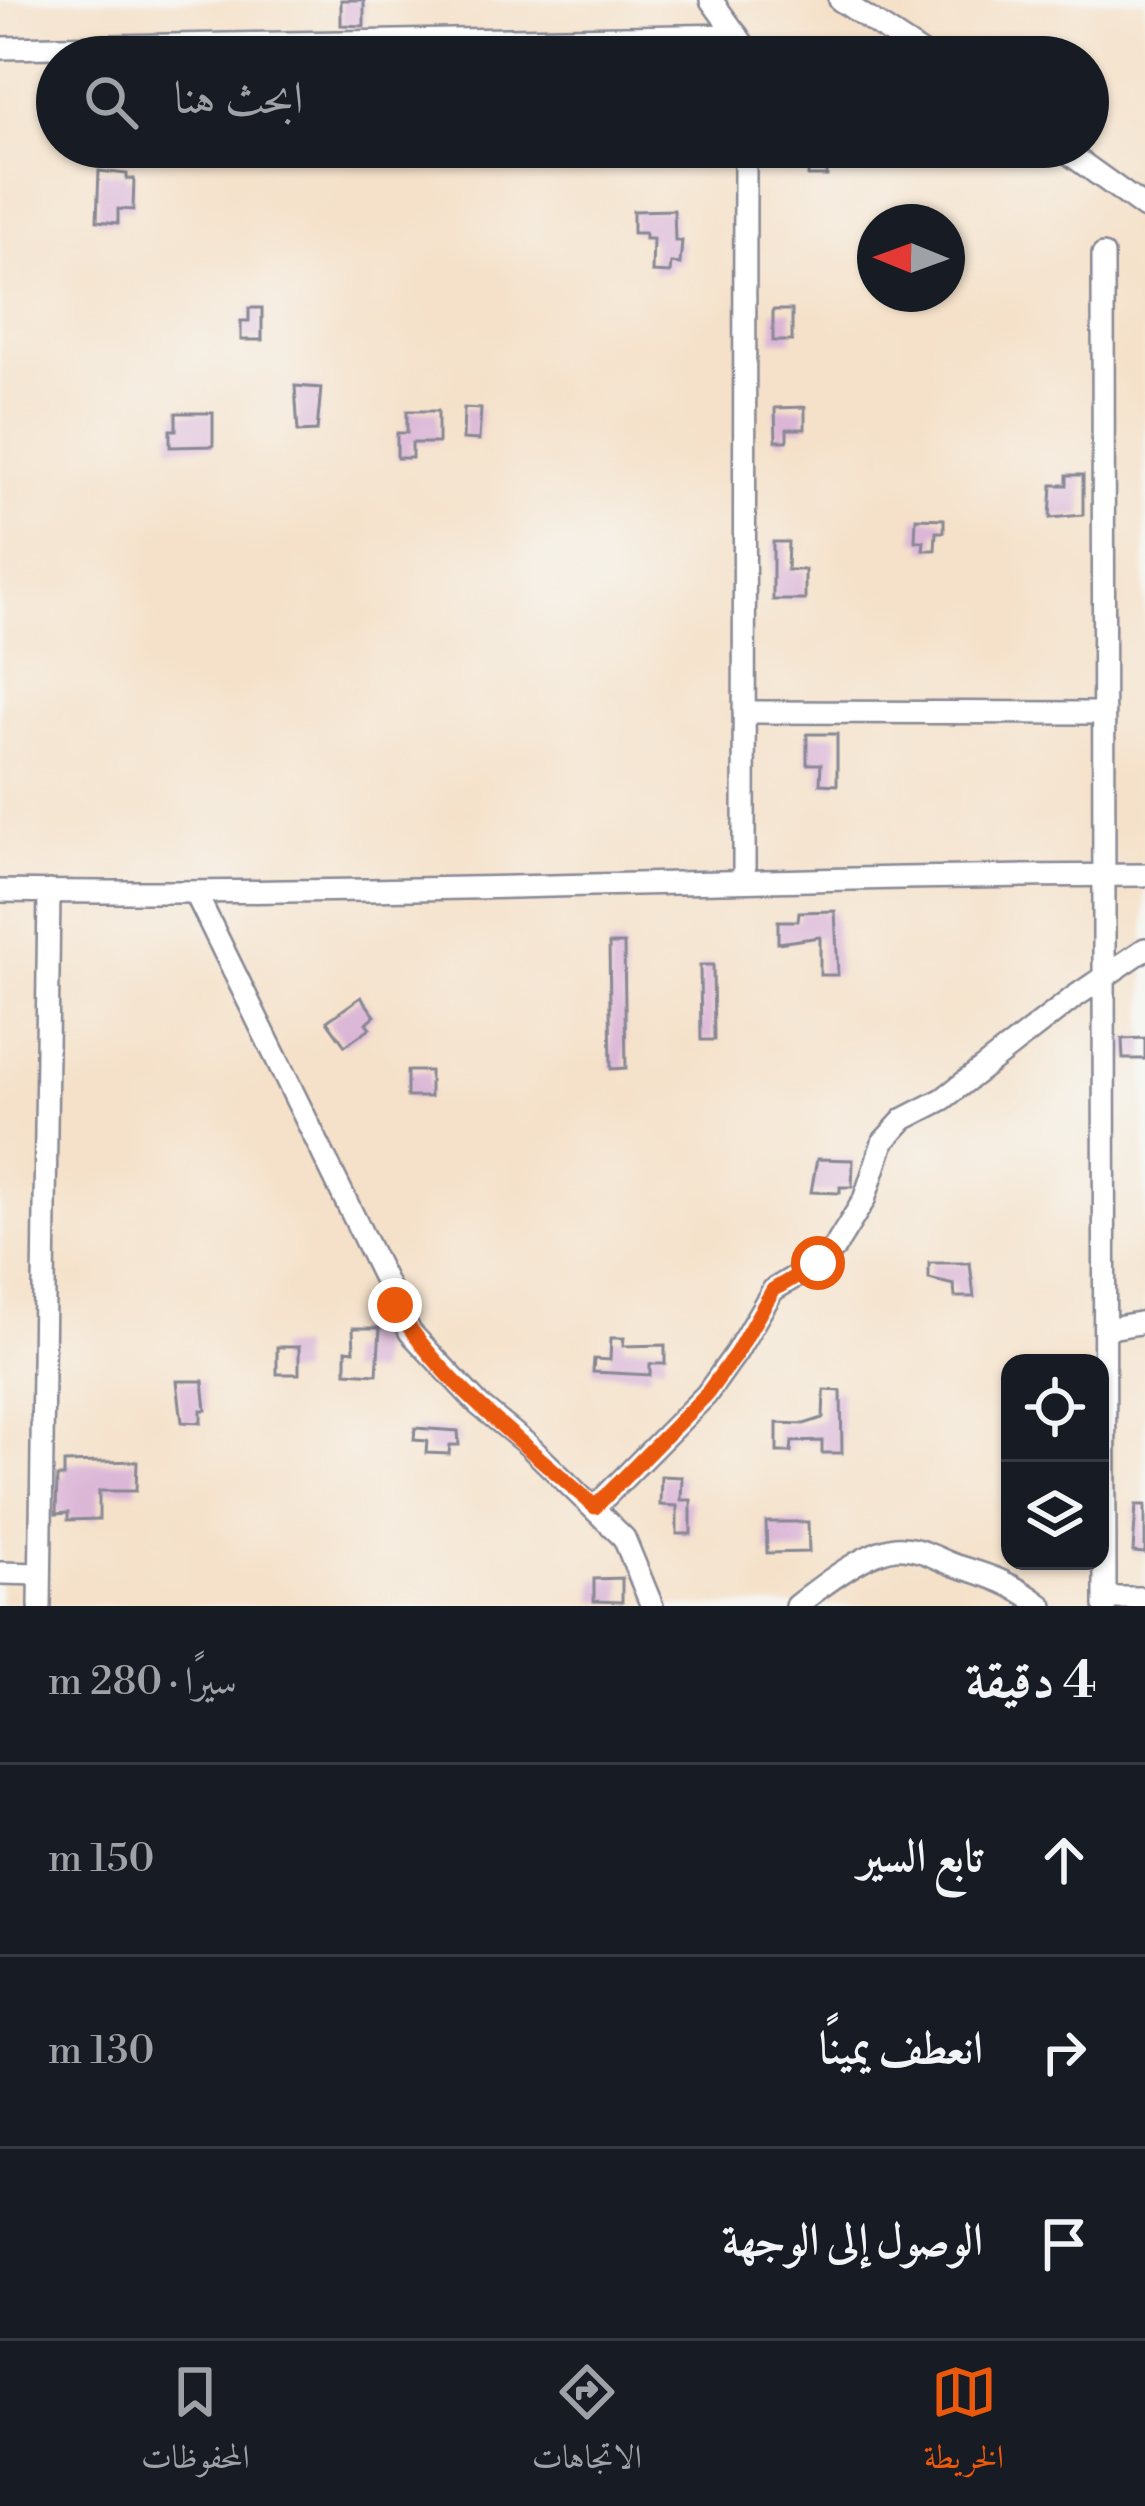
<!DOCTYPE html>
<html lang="ar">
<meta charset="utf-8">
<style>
body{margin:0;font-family:"Libre Bodoni",Amiri,serif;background:#20242c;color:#f1f3f6;direction:rtl}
.controls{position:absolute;right:36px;bottom:36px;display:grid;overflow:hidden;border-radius:24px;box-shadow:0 3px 9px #0004}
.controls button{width:108px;height:108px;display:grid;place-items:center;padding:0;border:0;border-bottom:3px solid #363941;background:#171b24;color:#f1f3f6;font:60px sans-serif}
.compass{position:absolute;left:857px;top:204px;width:108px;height:108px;border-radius:50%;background:#171b24;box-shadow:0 3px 9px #0004;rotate:271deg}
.stop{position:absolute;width:36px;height:36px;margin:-27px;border:9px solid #ea580c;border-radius:50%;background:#fff}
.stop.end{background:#ea580c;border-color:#fff;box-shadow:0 3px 12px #0008}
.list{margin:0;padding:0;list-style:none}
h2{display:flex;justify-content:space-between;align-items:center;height:156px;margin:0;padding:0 48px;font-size:51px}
h2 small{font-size:39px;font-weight:400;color:#9ea1a6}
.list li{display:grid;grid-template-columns:78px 1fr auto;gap:36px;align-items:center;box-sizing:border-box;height:192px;padding:0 48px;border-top:3px solid #363941}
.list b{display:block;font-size:45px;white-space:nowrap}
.list em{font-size:39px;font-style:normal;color:#9ea1a6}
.icon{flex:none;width:66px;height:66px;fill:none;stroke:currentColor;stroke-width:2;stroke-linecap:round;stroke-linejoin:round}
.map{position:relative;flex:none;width:1145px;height:1606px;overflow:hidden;direction:ltr}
.search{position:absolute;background:#171b24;box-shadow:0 3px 9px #0004;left:36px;right:36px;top:36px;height:132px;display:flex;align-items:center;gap:30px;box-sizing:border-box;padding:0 42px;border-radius:66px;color:#9ea1a6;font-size:45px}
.sheet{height:732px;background:#171b24}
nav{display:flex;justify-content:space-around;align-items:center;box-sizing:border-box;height:168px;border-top:3px solid #363941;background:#171b24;font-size:33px;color:#9ea1a6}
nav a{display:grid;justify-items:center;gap:6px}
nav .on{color:#ea580c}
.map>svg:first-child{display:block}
.building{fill:#dbb6d7}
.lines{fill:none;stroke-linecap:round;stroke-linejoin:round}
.minor-casing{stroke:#888894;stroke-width:26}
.minor{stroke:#fff;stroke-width:21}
.route{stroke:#ea580c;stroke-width:15}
</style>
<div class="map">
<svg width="1145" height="1606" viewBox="0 0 1145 1606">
<rect width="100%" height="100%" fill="#f6f6f2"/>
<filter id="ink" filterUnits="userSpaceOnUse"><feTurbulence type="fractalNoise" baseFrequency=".00833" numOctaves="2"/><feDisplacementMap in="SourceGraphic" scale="24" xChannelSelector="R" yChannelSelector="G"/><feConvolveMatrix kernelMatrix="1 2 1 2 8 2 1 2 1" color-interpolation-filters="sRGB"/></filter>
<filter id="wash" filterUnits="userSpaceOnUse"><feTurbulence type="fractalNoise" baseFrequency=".004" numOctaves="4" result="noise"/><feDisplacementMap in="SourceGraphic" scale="48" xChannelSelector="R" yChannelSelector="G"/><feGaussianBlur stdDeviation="2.7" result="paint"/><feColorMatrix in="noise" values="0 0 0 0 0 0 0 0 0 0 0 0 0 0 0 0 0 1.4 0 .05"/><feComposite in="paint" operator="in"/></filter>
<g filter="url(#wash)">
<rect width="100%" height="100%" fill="#f5e1c9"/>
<g id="blocks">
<!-- building -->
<g class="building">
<path d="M341,0h23v26l-23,-1z"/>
<path d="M808,154h29l1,13h-11v9h-19z"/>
<path d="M99,171l28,3v5h7l-1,31 -15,-1v14l-21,-2z"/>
<path d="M674,210l1,31h7l-2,23 -9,-1 -1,10 -18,-1 1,-33h-8v-6h-12v-22z"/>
<path d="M249,308h13v32h-21v-19h8z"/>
<rect x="773" y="310" width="19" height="31"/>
<path d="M295,386l26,2 -4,43 -19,1z"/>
<path d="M805,407v22h-18v12h-11l-1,-33z"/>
<path d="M464,408l17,1 -2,31 -16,-1z"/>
<path d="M407,411h31v32h-26v15h-15v-25h10z"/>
<path d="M176,413h37v33l-43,1v-17h6z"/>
<path d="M1067,475h16v40l-33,3 2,-33h15z"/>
<path d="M916,518l28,1v13h-8l-1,18h-12l1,-9h-9z"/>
<path d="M773,542h15l-1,28h18v30h-32z"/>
<path d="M807,734h30v51l-17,-1 1,-20h-14z"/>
<path d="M835,911l3,64h-18v-38l-42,6v-22h20l1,-9z"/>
<path d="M609,944h15l2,124 -15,1z"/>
<path d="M700,965h13l1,75h-13z"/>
<path d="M361,997l14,19 -9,7 4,5 -25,18 -18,-25z"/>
<path d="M1145,1038v21h-22l-1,-20z"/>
<rect x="407" y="1071" width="23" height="26"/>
<path d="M817,1159l36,1 -1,27h-12v6l-29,-1z"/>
<path d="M929,1263h41l4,34h-19l-1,-12 -25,-6z"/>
<path d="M353,1328h27l-3,46 -31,-2v-22l8,1z"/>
<path d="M611,1338h13l-1,8 42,-1v19h-15v11l-57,-3 1,-13 16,1z"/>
<rect x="277" y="1347" width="22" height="27"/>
<path d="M177,1381h26l3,29h-5v13l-19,-1z"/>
<path d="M824,1390l17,1 1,62h-20v-12l-30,1 -1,10h-14v-29l27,1 19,-6z"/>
<path d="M415,1428l43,3 1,14h-9l-1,9 -23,-1 1,-12 -13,-1z"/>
<path d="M137,1461l-1,30h-37v28l-31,1v-7l-12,1 1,-37h7v-14z"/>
<path d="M661,1476l21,1 -1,23h10v34h-14v-28l-17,-1z"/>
<path d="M1136,1505h9v48l-12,-1z"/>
<path d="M766,1522h42l1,30 -42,1z"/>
<path d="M622,1578v24l-28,-1v-22z"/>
</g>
</g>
</g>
<g filter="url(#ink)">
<use href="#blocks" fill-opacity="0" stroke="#888894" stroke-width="3"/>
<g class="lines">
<!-- minor casing -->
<g class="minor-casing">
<g id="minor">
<path d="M711,0l35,48 -1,9"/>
<path d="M840,0l87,57"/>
<path d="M0,48l737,-13"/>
<path d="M1060,147l85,61"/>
<path d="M1103,255l2,1351"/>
<path d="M744,712l357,1"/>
<path d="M744,879l1,-732"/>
<path d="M0,891c382,6 763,-15 1145,-16"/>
<path d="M196,894l214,438 69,73 49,40 96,93 28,68"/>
<path d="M1105,1329l40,-7"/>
<path d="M595,1507l111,-112 30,-42 37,-63 45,-27 17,-16 29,-47 19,-58 21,-23 39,-20 130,-101 72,-49"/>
<path d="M0,1573l40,1"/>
<path d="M1106,1598h39"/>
<path d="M40,1606l9,-715"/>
<path d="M796,1606c24,-19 77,-61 107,-58 20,1 36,12 54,18 33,10 58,18 85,40"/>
</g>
</g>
<!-- minor -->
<use href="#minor" class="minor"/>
</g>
</g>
<g class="lines" filter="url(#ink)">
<!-- route -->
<path class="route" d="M395,1305c48,82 131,138 200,202l111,-112 30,-41 37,-64 45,-27"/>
</g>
</svg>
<div class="controls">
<button><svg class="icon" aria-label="locate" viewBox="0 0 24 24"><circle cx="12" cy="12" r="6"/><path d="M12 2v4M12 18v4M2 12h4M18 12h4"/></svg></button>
<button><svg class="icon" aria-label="layers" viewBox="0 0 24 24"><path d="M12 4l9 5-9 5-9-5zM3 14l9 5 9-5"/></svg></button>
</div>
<svg class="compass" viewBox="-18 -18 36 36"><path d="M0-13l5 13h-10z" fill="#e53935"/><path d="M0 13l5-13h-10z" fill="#9ea1a6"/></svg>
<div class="stop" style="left:818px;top:1263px"></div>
<div class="stop end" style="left:395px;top:1305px"></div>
<div class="search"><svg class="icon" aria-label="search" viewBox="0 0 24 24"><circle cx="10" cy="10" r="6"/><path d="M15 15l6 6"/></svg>ابحث هنا</div>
</div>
<section class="sheet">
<h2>4 دقيقة<small>سيرًا · 280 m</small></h2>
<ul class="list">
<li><svg class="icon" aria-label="ahead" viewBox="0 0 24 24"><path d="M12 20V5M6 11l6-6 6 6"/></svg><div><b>تابع السير</b></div><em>150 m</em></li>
<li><svg class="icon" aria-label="right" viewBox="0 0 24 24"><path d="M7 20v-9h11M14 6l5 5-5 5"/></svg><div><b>انعطف يمينًا</b></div><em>130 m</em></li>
<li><svg class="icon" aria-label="arrive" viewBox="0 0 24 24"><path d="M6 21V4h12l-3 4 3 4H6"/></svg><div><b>الوصول إلى الوجهة</b></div></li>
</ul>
</section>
<nav>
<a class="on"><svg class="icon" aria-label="map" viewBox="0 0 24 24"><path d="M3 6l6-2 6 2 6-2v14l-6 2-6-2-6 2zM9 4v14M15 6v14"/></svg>الخريطة</a>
<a><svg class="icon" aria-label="directions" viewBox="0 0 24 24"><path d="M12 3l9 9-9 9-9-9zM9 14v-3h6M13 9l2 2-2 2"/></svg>الاتجاهات</a>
<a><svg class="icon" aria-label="saved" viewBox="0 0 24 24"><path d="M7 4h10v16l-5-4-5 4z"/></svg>المحفوظات</a>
</nav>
